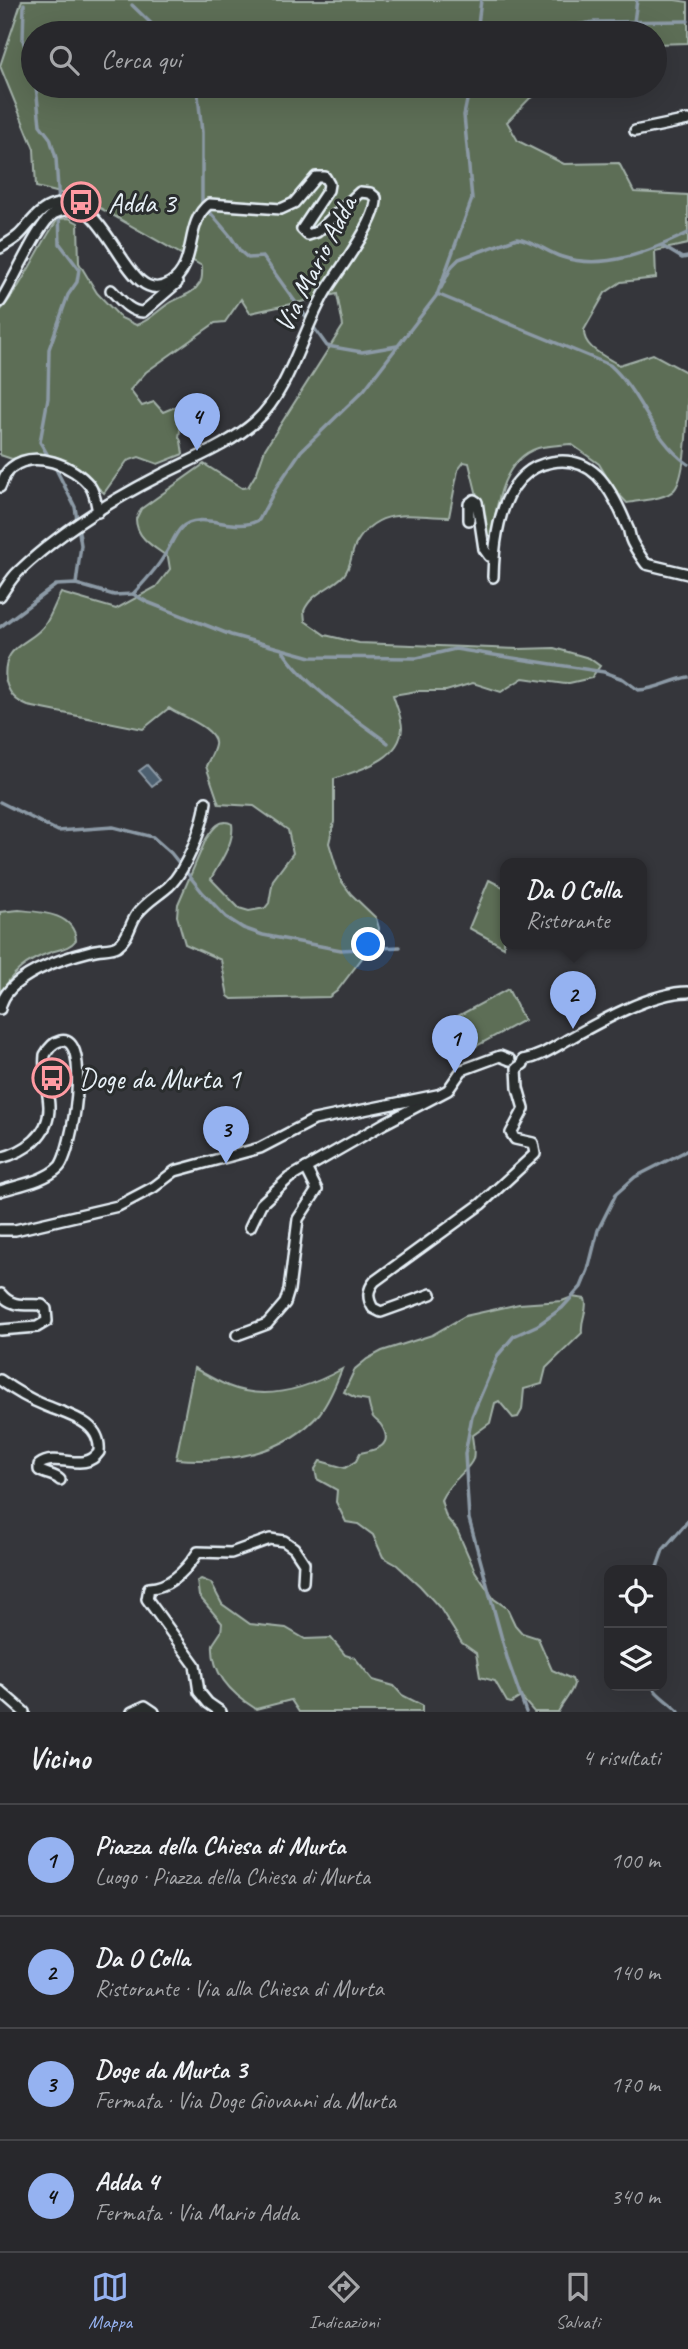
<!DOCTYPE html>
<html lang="it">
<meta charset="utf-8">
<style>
body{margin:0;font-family:Caveat,sans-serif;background:#303034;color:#f1f3f6}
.controls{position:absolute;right:21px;bottom:21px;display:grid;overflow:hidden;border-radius:14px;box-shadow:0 7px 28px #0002}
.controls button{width:63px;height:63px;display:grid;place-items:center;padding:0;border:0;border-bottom:2px solid #444448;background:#28282c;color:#f1f3f6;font:35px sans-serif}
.you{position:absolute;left:369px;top:945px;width:24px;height:24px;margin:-18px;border:5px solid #fff;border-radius:50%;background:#1a73e8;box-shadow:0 0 0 10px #1a73e833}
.badge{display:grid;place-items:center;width:46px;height:46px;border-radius:50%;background:#95b2f1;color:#111;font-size:23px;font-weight:700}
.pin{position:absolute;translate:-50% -58px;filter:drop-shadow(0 2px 4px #0008)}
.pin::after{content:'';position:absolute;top:37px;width:24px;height:21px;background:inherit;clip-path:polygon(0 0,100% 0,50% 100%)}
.popup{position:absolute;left:500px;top:858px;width:147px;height:91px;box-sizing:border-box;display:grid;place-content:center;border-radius:14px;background:#28282c;filter:drop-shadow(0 2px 5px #0005);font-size:23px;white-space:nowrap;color:#a5a6a9}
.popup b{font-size:26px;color:#f1f3f6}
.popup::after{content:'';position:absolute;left:50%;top:100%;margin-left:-14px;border:14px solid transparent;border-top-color:#28282c}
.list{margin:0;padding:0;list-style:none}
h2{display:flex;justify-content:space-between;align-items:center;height:91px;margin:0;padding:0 28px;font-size:30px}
h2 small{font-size:23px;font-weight:400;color:#a5a6a9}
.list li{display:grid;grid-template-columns:46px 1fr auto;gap:21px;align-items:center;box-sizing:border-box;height:112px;padding:0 28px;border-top:2px solid #444448}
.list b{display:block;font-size:26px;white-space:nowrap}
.list p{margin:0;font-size:23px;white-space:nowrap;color:#a5a6a9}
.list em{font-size:23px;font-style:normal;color:#a5a6a9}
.icon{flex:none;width:38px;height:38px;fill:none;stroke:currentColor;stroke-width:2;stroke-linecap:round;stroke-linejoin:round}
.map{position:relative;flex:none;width:688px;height:1712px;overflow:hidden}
.search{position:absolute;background:#28282c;box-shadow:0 7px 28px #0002;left:21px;right:21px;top:21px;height:77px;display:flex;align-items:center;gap:18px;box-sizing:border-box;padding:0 24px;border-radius:38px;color:#a5a6a9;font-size:26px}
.sheet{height:539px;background:#28282c}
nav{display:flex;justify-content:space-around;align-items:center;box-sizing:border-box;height:98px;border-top:2px solid #444448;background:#28282c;font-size:19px;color:#a5a6a9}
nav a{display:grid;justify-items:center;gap:4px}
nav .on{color:#95b2f1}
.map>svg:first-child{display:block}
.green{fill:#5d6e57;stroke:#a2b0a8;stroke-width:2}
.water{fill:#4e6070;stroke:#8c9aa6;stroke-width:2}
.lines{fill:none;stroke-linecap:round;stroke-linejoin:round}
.stream{stroke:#8c9aa6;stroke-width:3.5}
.street-casing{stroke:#e8f1f8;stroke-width:14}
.street{stroke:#2a2d2e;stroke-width:9}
.labels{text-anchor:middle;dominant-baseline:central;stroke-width:6;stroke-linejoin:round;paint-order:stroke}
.poi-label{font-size:28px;fill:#e8f1f8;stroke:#2a2d2e;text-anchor:start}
.street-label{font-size:28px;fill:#e8f1f8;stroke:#2a2d2e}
</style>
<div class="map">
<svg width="688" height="1712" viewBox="0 0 688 1712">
<rect width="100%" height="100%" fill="#35363b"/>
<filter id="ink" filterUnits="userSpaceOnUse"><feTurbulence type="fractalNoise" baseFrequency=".0143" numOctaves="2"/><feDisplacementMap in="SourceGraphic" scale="14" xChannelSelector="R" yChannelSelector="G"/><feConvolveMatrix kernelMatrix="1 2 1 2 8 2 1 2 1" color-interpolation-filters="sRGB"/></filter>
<g filter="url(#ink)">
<!-- green -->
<g class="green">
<path d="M22,0h653l13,2v41l-33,1v-11h-622v53h524l-27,12 -23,24 11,19 46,23 55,-1 15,29 54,3v49l-33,7 1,27 -35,4 -16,11 -21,37c-1,18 21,26 35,35l34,-11 35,19c0,23 0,103 -14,117 -10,10 -34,10 -47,13l-13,-14 -15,-25 -28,-20c-10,1 -23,1 -33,4 -38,12 -42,63 -48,96l-6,-4 -4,-32 -11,-45 -5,-1 -6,8 -9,47c-38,0 -71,-12 -93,27 -6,11 -4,21 -12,31 -13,14 -32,17 -40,36l1,10 20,14 34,8 159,6 36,-1 35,10 11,8 -9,12 -26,6 -42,-6 -22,14 -28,-9 -27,8h-29l-24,4c3,10 9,23 9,33 -2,33 -44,42 -68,51v43l-5,21 11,36 11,15 25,24 3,10 -1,9 -41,54 -8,6 -97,2 -4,-3 -7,-36 -36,-16 -8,-28 1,-12 28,-65c6,-9 14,-22 26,-15 3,19 -13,39 -21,55l28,29 10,3 16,-3 4,-5 4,-23 20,-27 -5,-23 -34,-24 -35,-2 -13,-38c3,-7 8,-14 9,-21 3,-17 -35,-29 -46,-37l-26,21 -115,-23c-12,-5 -18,-11 -22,-24 -6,-40 27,-37 40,-59 6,-9 9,-20 15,-30l55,16 40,-22 14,-18 -2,-12c-14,-10 -32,-19 -32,-38l5,-10 63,-45 38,24 6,-1 9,-15 8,-23 78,-123 -6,-32 -87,19 -9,-14 -16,23 -10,1 -69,49 -16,18 12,16 12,-4 9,10 19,-8 5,5 -5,8 -3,20 2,4 2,13 -25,10 -19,-7 -12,4 -23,32 -29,-26 -31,-12 -10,-1 -22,5 -12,-4v-144c24,-27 37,-62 58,-92l11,-1 9,5 1,40 18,30 24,25 15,7c15,-4 23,-17 37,-24 10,-5 21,-8 27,-18 3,-5 2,-11 2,-17l-118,-67 -48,-12 -2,-38 -34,-83z"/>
<path d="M489,880l16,8 -1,59 -35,-19z"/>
<path d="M19,910c22,2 55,3 57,30 -6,8 -15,9 -25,12 -25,9 -39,20 -51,43v-83z"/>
<path d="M508,989l16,31 -62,34 -17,-31z"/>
<path d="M572,1297l13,2c4,11 -5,20 -3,34l-36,35 -4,16 -18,5 -2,21 -4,7 -5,1 -14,-17 -4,2 -5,20 -18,13c1,7 3,16 1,23 -4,12 -24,22 -32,41l5,17 11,13 18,41 19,28 13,9 8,17 7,8 16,5 14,32 20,9 2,5c-3,11 -11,18 -16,28h-24l-13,-15 -10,6 -4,-1 -12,-21 -15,-4 -4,-24 -14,-10 -22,-35 -20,-22 -23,-21 -14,-8 -10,-22 -15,-11 -12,-2 -10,-20 1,-12 -20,-11 -2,-10 5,-8 25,7 11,-7 4,-8c16,-3 35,-7 21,-28 -2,-3 -6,-5 -8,-8 -3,-5 -4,-12 -5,-17l-12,-2 -12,-6 11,-23 12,-10 15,-8 50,-16 33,-19 54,-12 43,-3z"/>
<path d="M194,1368c11,6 23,13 34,18 39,16 80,2 114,-17 -6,15 -12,31 -22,44 -35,42 -93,50 -144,46z"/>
<path d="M201,1579l10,4 11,21 28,20 36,4 19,11 26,-1 14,17 10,3 18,22 21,6 8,9 20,10v7h-123l-8,-12 -35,9c-23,-14 -45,-35 -43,-65l8,-12 1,-9 -23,-27 -2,-15z"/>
</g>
<!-- water -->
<path class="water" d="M147,765l13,15 -8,6 -13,-15z"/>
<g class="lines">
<!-- stream -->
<g class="stream">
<path d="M24,4l-1,36 10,34"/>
<path d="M132,5l29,28"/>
<path d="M634,22l3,-22"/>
<path d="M477,32l61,-1 56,-9 94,-1"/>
<path d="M477,33l4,-33"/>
<path d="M36,86l4,39 10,13 6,20 3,47"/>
<path d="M197,86l5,46v71l29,34 9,14 8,7 15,-1 3,4 61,85 35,6 35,-6"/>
<path d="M662,246l20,12 6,-1"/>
<path d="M441,288l11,-22 7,-7 58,-21c16,2 29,14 45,19 42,14 89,-6 126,-24"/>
<path d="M437,294l173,71c32,29 41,73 78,99"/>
<path d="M50,459l-10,-17 8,-44 1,-49 19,-54 9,-13 2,-13 -19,-25 -1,-31"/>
<path d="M54,465l21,42 6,38 -5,39"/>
<path d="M133,594l14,8 84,33 80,22 106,1 38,-9 149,23 19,7 15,11c19,0 32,-10 50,-13"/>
<path d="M0,627l56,-42 20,-1 38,11 19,-1c11,-12 23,-24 31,-38 6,-8 10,-21 17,-28 19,-19 53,6 78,-8l17,-32 25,-37 63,-61 73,-95 35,-96 -8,-84 6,-29"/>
<path d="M283,651c21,34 73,68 105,92"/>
<path d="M0,802l58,29 55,-4 40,10 18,16 32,40 23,24 17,11 20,7 78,15 59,-3"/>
<path d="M656,1570l7,-20 25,-29"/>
<path d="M652,1686c5,10 19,17 27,26"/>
<path d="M526,1712l-18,-51 -39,-142 -4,-65 7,-38 26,-61 16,-19 24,-11 24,-17 19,-21 7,-17 10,-40 18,-36 19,-17 53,-27"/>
</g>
<!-- street casing -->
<g class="street-casing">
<g id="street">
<path d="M635,131l53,-11"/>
<path d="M0,248c6,-4 12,-7 18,-12 11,-10 20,-27 36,-31 56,-17 70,107 116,78 28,-17 14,-60 39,-79l72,5 13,-6 22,-26h9l4,7 -1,6 -26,39 6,6 9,-3 43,-40 10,1 6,5c2,22 -38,73 -50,93 -24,40 -36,99 -70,130 -27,24 -64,38 -97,55 -49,25 -100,57 -140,95 -8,7 -13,17 -19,25"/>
<path d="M111,290c9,9 18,22 32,22l34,-29"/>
<path d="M0,302c12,-17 39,-81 55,-89 7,-3 15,-4 22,-4"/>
<path d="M0,487c3,-6 5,-15 11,-19 23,-19 63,-3 79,18 5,7 6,17 8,26"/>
<path d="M469,520v-16l5,-4 3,2 7,47 5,7 5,-1"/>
<path d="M493,577c1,-42 9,-107 59,-115 17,-3 32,1 45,13 13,13 23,34 30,51 3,5 2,10 5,16 4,8 9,15 14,22l42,10"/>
<path d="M0,1009c5,-33 63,-51 91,-58 9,-3 19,-1 26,-5 12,-8 12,-21 20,-32 9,-12 22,-19 32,-28 18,-17 34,-60 37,-84"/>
<path d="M523,1060c17,-3 30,-12 44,-20 32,-18 85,-48 121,-48"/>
<path d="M0,1158c25,-6 50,-23 49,-52 -1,-17 -6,-34 -4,-51 3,-6 7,-12 15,-14 33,-8 12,112 -1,126 -14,14 -40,18 -59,24"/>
<path d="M250,1227l11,-23 28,-26 96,-55 63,-33 14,-20 38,-14 10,4"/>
<path d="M0,1230h15l103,-24 36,-19 21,-16 85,-23 54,-28 123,-25"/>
<path d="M431,1294l-50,18 -8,-4c-6,-10 -6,-18 2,-27l106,-77 54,-50 -2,-11 -18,-4 -4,-6 13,-24 -6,-21 -1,-20 6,-4v-4"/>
<path d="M0,1330l37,-3 10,-6 -1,-12 -4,-4c-16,-1 -30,3 -41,-11"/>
<path d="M237,1335l30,-11 18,-21 4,-13 9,-71 19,-29 -11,-22"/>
<path d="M0,1380c14,10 29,19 44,25 23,10 58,16 55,47 -15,22 -42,-1 -60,13v5c7,5 15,4 21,10"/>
<path d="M0,1691l24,21"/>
<path d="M132,1712l13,-6 9,6"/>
<path d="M221,1712l-13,-9 -9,-11 -4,-27 -48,-66 2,-11c22,-1 38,-19 49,-36l33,1 39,-14 14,2 10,7 10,15 -1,19"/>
</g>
</g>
<!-- street -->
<use href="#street" class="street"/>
</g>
</g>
<!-- icons -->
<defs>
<g id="bus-ring" transform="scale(2.0125)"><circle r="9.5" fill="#2a2d2e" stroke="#ff9aa2" stroke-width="1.5"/><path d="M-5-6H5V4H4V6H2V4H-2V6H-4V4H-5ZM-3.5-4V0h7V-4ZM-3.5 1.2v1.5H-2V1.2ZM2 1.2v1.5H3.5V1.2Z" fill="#ff9aa2"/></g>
</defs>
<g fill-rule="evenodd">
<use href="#bus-ring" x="81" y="202"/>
<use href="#bus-ring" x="52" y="1078"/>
</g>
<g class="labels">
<!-- poi labels -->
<g class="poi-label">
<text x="108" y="202">Adda 3</text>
<text x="79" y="1078">Doge da Murta 1</text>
</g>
<!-- street labels -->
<g class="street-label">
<text transform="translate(315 264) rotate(-63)">Via Mario Adda</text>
</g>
</g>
</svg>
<div class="controls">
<button><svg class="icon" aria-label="locate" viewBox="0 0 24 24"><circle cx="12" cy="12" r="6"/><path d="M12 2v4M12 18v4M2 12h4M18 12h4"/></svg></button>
<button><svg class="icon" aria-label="layers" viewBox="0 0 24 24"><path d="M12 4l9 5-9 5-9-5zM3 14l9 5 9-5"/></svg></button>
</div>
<div class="you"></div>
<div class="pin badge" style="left:455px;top:1073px">1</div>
<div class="pin badge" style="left:573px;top:1029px">2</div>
<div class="popup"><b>Da O Colla</b>Ristorante</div>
<div class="pin badge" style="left:226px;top:1164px">3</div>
<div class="pin badge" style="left:197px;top:451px">4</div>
<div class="search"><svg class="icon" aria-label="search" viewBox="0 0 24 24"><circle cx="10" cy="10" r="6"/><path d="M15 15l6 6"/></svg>Cerca qui</div>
</div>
<section class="sheet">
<h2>Vicino<small>4 risultati</small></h2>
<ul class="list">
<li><span class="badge">1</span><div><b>Piazza della Chiesa di Murta</b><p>Luogo · Piazza della Chiesa di Murta</p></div><em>100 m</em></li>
<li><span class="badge">2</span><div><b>Da O Colla</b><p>Ristorante · Via alla Chiesa di Murta</p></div><em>140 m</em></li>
<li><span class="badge">3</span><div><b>Doge da Murta 3</b><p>Fermata · Via Doge Giovanni da Murta</p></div><em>170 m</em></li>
<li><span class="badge">4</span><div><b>Adda 4</b><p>Fermata · Via Mario Adda</p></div><em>340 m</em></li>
</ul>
</section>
<nav>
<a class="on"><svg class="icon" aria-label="map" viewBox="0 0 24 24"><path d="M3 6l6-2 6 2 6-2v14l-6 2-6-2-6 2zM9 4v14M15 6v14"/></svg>Mappa</a>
<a><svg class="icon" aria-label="directions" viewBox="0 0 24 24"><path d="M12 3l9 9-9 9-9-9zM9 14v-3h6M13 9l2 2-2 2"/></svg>Indicazioni</a>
<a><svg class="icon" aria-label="saved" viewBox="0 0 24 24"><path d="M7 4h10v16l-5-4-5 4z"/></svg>Salvati</a>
</nav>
